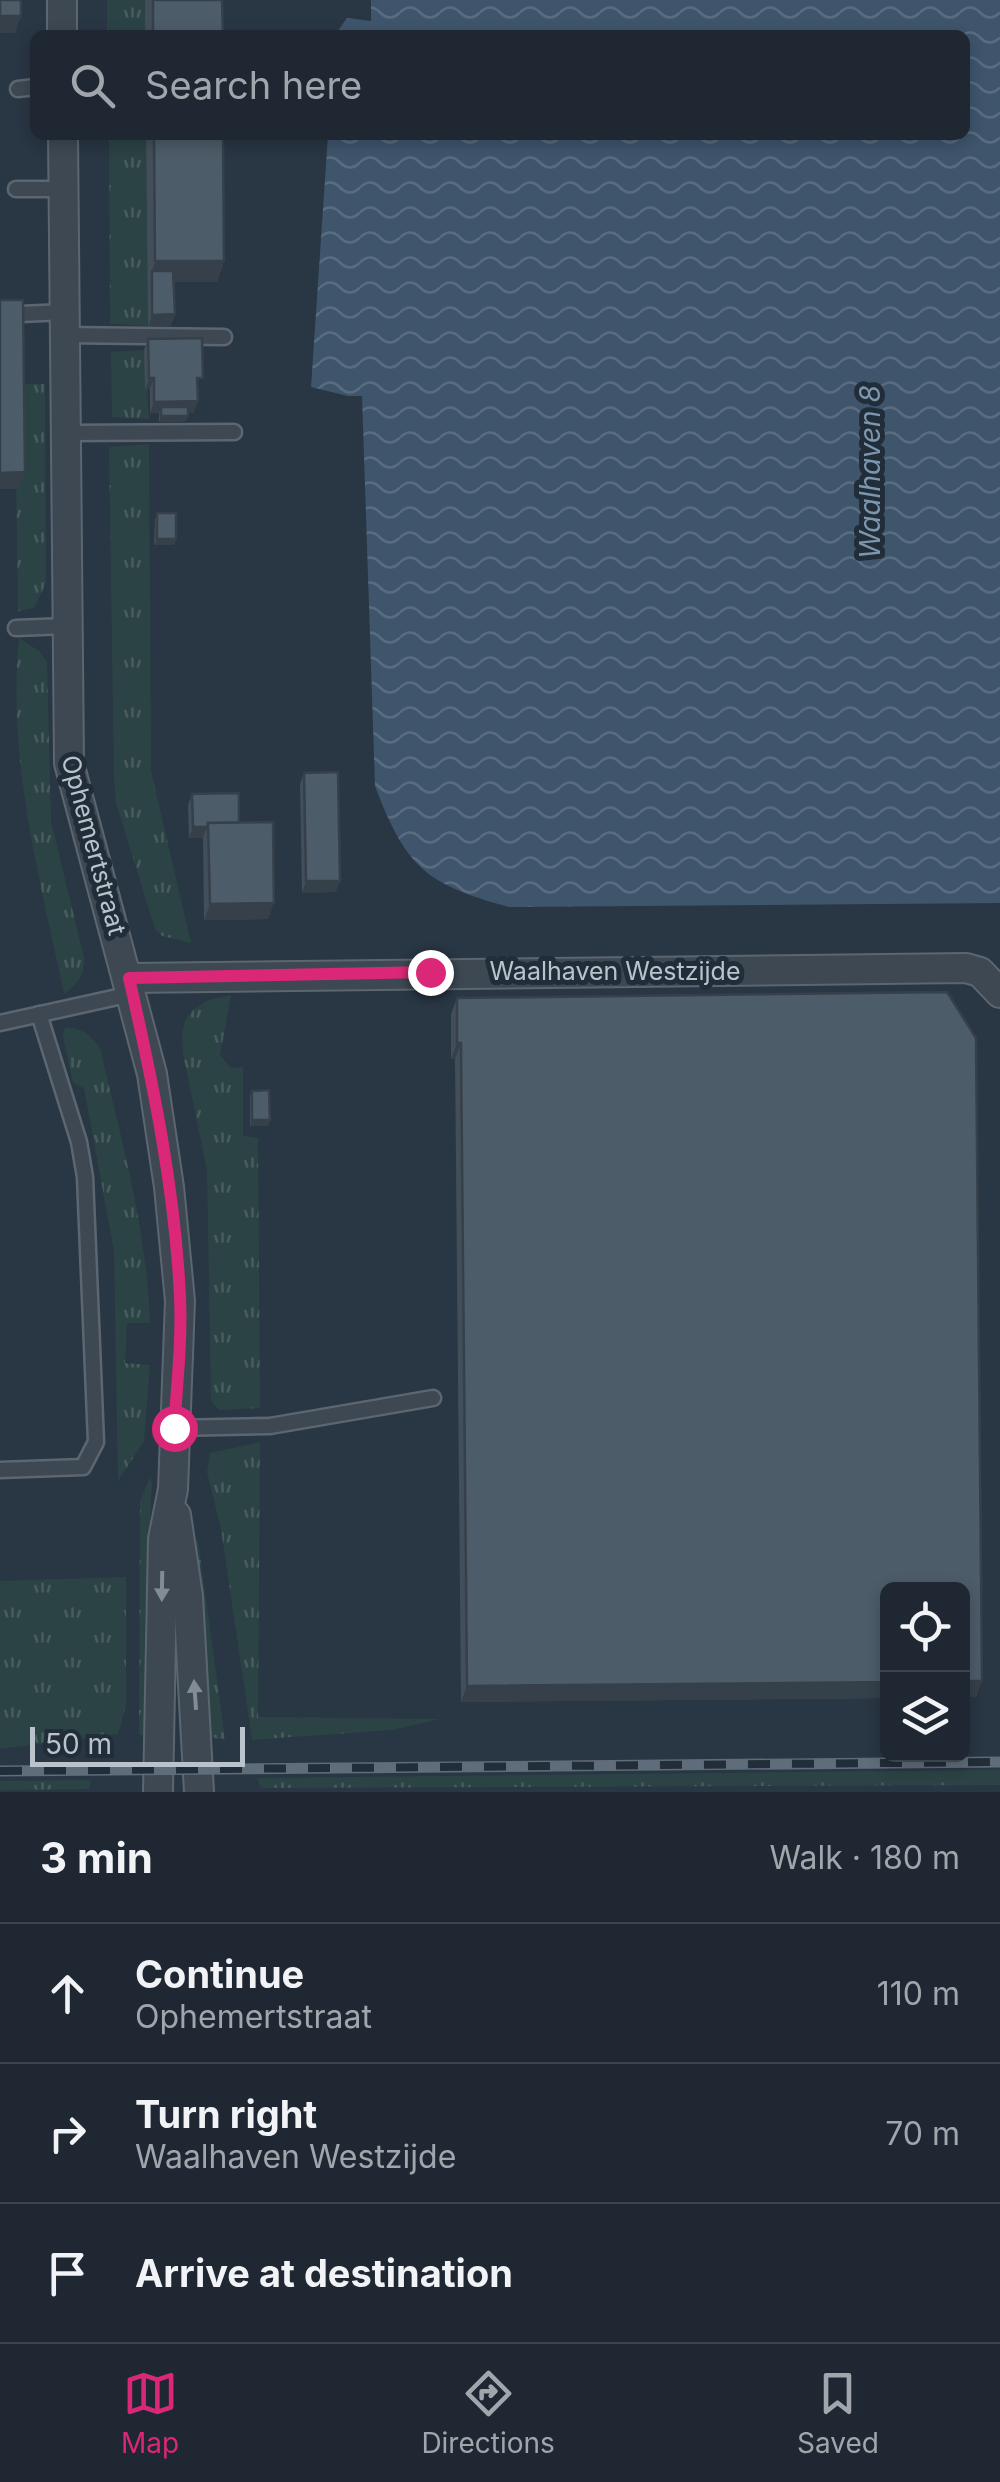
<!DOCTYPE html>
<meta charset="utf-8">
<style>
body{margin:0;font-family:Inter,sans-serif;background:#27303a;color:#f1f3f6}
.controls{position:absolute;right:30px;bottom:30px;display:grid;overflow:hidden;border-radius:15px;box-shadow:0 5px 15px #0003}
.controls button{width:90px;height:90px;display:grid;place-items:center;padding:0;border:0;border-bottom:2px solid #3c444d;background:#1f2832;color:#f1f3f6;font:50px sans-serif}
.scale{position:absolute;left:30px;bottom:25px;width:215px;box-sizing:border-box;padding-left:10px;border:5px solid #bac3cc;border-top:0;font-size:28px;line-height:35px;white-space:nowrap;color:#bac3cc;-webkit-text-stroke:8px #212d38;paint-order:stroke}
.stop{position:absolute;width:30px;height:30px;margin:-22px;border:8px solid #db2777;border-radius:50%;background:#fff}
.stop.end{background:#db2777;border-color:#fff;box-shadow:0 2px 10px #0008}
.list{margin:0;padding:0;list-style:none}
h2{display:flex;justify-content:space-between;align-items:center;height:130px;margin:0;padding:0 40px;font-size:42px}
h2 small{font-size:32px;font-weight:400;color:#a1a6ac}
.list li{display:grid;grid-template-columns:65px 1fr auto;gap:30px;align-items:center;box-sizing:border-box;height:140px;padding:0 40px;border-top:2px solid #3c444d}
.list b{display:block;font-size:38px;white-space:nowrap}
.list p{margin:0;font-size:32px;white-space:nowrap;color:#a1a6ac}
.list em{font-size:32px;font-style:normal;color:#a1a6ac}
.icon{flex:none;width:55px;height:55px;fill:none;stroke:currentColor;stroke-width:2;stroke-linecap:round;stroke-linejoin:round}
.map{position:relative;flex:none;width:1000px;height:1792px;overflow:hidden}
.search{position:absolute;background:#1f2832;box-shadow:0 5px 15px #0003;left:30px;right:30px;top:30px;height:110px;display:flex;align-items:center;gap:25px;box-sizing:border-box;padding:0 35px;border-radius:15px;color:#a1a6ac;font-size:38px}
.sheet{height:550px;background:#1f2832}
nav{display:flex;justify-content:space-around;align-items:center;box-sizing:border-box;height:140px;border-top:2px solid #3c444d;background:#1f2832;font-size:28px;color:#a1a6ac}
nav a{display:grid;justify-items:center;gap:5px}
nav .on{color:#db2777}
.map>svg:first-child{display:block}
.grass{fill:url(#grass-tufts)}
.water{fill:url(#water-waves)}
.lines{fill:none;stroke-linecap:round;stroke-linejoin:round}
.lane-casing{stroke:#5b6670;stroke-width:19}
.street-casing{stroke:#5b6670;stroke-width:32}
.lane{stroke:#3d4853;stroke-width:14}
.street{stroke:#3d4853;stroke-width:28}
.rail-casing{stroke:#5f6c7a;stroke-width:11}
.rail{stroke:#212d38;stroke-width:8;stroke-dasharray:22;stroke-linecap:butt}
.wall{fill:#424f5a}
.shaded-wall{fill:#36404a}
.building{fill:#4d5c69;stroke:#36404a;stroke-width:2.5}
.oneway{fill:#828c96}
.route{stroke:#db2777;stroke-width:12}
.labels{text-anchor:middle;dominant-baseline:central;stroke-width:10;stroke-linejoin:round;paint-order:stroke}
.street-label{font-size:25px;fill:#bac3cc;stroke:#212d38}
.water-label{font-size:28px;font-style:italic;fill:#7c96ae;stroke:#212d38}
</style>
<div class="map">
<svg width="1000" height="1792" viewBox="0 0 1000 1792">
<defs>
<pattern id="grass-tufts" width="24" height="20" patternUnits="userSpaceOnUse" patternTransform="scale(2.5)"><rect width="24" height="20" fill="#2b4344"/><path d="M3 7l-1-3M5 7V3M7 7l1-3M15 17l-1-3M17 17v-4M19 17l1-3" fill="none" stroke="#485c5e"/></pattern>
<pattern id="water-waves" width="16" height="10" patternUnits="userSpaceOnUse" patternTransform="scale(2.5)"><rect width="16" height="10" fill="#3f556c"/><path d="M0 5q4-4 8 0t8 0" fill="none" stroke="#596c80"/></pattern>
</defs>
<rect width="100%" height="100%" fill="#293643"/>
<!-- grass -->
<g class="grass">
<rect x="107" y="0" width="38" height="35"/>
<path d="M109,135h37l2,191 -38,-2z"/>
<path d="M144,350l5,69 -37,-2 -1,-65z"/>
<path d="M19,384h26l1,199 -12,25 -16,3 -2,-139z"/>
<path d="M149,444l2,327 40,172 -29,-7 -7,-7 -39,-126 -2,-24 -5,-332z"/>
<path d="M19,638l20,13 8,11 4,159 33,137c0,18 -5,25 -20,36 -25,-119 -57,-235 -45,-356z"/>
<path d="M231,995l-11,60 11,13 12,-1v69l15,2 2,270 -41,2 -8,-9 -4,-231 -24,-116 -1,-20 3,-13 9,-12 14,-9z"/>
<path d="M65,1027c18,2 24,6 35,21 21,91 47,181 50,275h-23l-2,40 25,2 -6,76 -26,40 -4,-230 -30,-163 -11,-5 -10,-47z"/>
<path d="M260,1442l-2,275 182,2 -48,11 -140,10 -31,-211 -14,-57 3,-19z"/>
<path d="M150,1477l2,6 -7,133 -1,119h-5l1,-234z"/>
<path d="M198,1540l27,199 -13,-1 -19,-197z"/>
<path d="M126,1577v129l-8,28 -118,15v-168z"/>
<path d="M1000,1770v15l-739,3 -4,-10z"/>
<path d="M90,1780v9l-90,1v-9z"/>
</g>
<!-- water -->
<path class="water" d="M371,0h629v903l-491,4c-84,-23 -103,-40 -134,-121l-13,-390h-14l-37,-9 17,-252h637v-100h-630l12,-17 24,3z"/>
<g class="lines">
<!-- lane casing -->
<g class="lane-casing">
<g id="lane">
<path d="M18,89l17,-2"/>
<path d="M16,189h47"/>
<path d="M21,314l43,-2"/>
<path d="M64,335l160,2"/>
<path d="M65,433l169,-1"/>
<path d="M16,628l50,-2"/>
<path d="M0,1023l131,-29"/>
<path d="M174,1428l96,-2 163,-28"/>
<path d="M0,1470l83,-3 13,-25 -11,-265 -6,-35 -40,-128"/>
</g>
</g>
<!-- street casing -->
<g class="street-casing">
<g id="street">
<path d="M62,0v35"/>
<path d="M63,135l6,628 83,311 17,113 11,114 -7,188 -10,50 -5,253"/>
<path d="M129,978l837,-10 14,4 20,21"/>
<path d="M176,1515l12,81 11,196"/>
</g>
</g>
<!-- lane -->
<use href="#lane" class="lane"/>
<!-- street -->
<use href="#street" class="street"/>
<!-- rail casing -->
<g class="rail-casing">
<path id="rail" d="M0,1771l1000,-9"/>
</g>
<!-- rail -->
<use href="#rail" class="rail"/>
</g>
<!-- wall -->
<g class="wall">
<path d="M145,0h77l1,35h-78z"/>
<path d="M146,135h77l1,126 -7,21h-44l-2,44h-23z"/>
<path d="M148,339l51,50 -5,24h-6l-2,8 -27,1v-9h-9v-24l-5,1 -1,-40z"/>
<path d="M157,513l19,26 -2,6h-20l1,-26z"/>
<path d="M304,773l32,119 -34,1 -2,-109z"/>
<path d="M192,794l47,29 29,96 -64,1 -1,-82h-14l-1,-33z"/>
<path d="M947,992l29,46 6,643 -6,16h-14v-107h-74v108l-427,4 -6,-643h-4v-45l6,-16z"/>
<path d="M252,1091l18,29 -2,6h-18v-30z"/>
</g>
<!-- shaded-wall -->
<g class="shaded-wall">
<path d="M0,16h21l-6,17h-15z"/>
<path d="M155,261h69l-7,21h-65v-11z"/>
<path d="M175,314l-4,12h-23l4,-11z"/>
<path d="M149,378h5l-4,11 -5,1z"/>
<path d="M198,401l-4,12h-33v-6l-2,6h-9l4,-11z"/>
<path d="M161,416h27l-2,5 -27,1z"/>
<path d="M25,472l-6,17h-19v-16z"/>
<path d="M157,539h19l-2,6h-20z"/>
<path d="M193,827h14l-4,11h-14z"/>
<path d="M306,881h34l-4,11 -34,1z"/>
<path d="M274,903l-6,16 -64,1 6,-16z"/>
<path d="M457,1043h4l-6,16h-4z"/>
<path d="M252,1120h18l-2,6h-18z"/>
<path d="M962,1681h20l-6,16h-14z"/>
<path d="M888,1682v16l-427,4 6,-16z"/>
</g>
<!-- building -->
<g class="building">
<rect x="0" y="0" width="21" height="16"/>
<path d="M153,0h69l1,35h-70z"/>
<path d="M154,135h69l1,126h-69z"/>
<path d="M152,271h21l2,43 -23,1z"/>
<path d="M0,300h23l2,172 -25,1z"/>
<path d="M202,338l1,40h-6l1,23 -44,1v-24h-5l-1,-39z"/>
<rect x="161" y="407" width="27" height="9"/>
<rect x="157" y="513" width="19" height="26"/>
<path d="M338,772l2,109h-34l-2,-108z"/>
<path d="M239,793v30h-31l-1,4h-14l-1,-33z"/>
<path d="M273,822l1,81 -64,1 -2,-81z"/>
<path d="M947,992l29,46 6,643h-20v-91h-74v92l-421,4 -6,-638v-5h-4v-45z"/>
<path d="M269,1090l1,30h-18v-29z"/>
</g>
<!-- one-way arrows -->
<defs><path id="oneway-solid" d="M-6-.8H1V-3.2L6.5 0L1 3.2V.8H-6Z" transform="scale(2.5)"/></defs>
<g class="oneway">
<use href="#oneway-solid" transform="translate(162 1586) rotate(91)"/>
<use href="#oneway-solid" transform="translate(195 1695) rotate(-94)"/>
</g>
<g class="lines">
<!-- route -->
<path class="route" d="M174,1428c3,-43 8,-88 6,-131 -5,-108 -27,-214 -51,-319l301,-6"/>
</g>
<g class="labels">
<!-- street labels -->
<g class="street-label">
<text transform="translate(94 845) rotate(75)">Ophemertstraat</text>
<text x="615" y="971">Waalhaven Westzijde</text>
</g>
<!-- water labels -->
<g class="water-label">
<text transform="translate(870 472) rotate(-90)">Waalhaven 8</text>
</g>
</g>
</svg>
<div class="controls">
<button><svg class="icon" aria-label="locate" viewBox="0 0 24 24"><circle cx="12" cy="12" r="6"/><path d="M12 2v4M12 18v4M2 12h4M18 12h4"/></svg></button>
<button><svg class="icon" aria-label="layers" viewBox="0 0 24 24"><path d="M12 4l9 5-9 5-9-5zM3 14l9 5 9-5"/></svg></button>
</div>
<div class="scale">50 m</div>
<div class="stop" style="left:174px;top:1428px"></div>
<div class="stop end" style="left:430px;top:972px"></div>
<div class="search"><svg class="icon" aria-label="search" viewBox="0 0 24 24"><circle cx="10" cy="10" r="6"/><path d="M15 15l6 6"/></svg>Search here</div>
</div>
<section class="sheet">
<h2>3 min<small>Walk · 180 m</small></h2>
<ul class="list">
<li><svg class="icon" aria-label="ahead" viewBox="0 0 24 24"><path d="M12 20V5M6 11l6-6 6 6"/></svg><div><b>Continue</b><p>Ophemertstraat</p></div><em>110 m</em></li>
<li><svg class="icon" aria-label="right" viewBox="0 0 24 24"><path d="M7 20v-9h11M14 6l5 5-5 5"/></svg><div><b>Turn right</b><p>Waalhaven Westzijde</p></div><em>70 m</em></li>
<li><svg class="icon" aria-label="arrive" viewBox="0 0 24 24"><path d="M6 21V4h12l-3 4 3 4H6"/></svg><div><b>Arrive at destination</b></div></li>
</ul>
</section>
<nav>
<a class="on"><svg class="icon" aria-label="map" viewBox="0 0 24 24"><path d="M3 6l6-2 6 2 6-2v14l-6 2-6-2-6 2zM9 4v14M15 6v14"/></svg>Map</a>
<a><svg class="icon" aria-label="directions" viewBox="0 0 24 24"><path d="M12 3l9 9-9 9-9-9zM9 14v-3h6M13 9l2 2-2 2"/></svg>Directions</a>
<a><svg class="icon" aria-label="saved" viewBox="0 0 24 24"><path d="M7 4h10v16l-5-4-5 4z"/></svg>Saved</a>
</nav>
